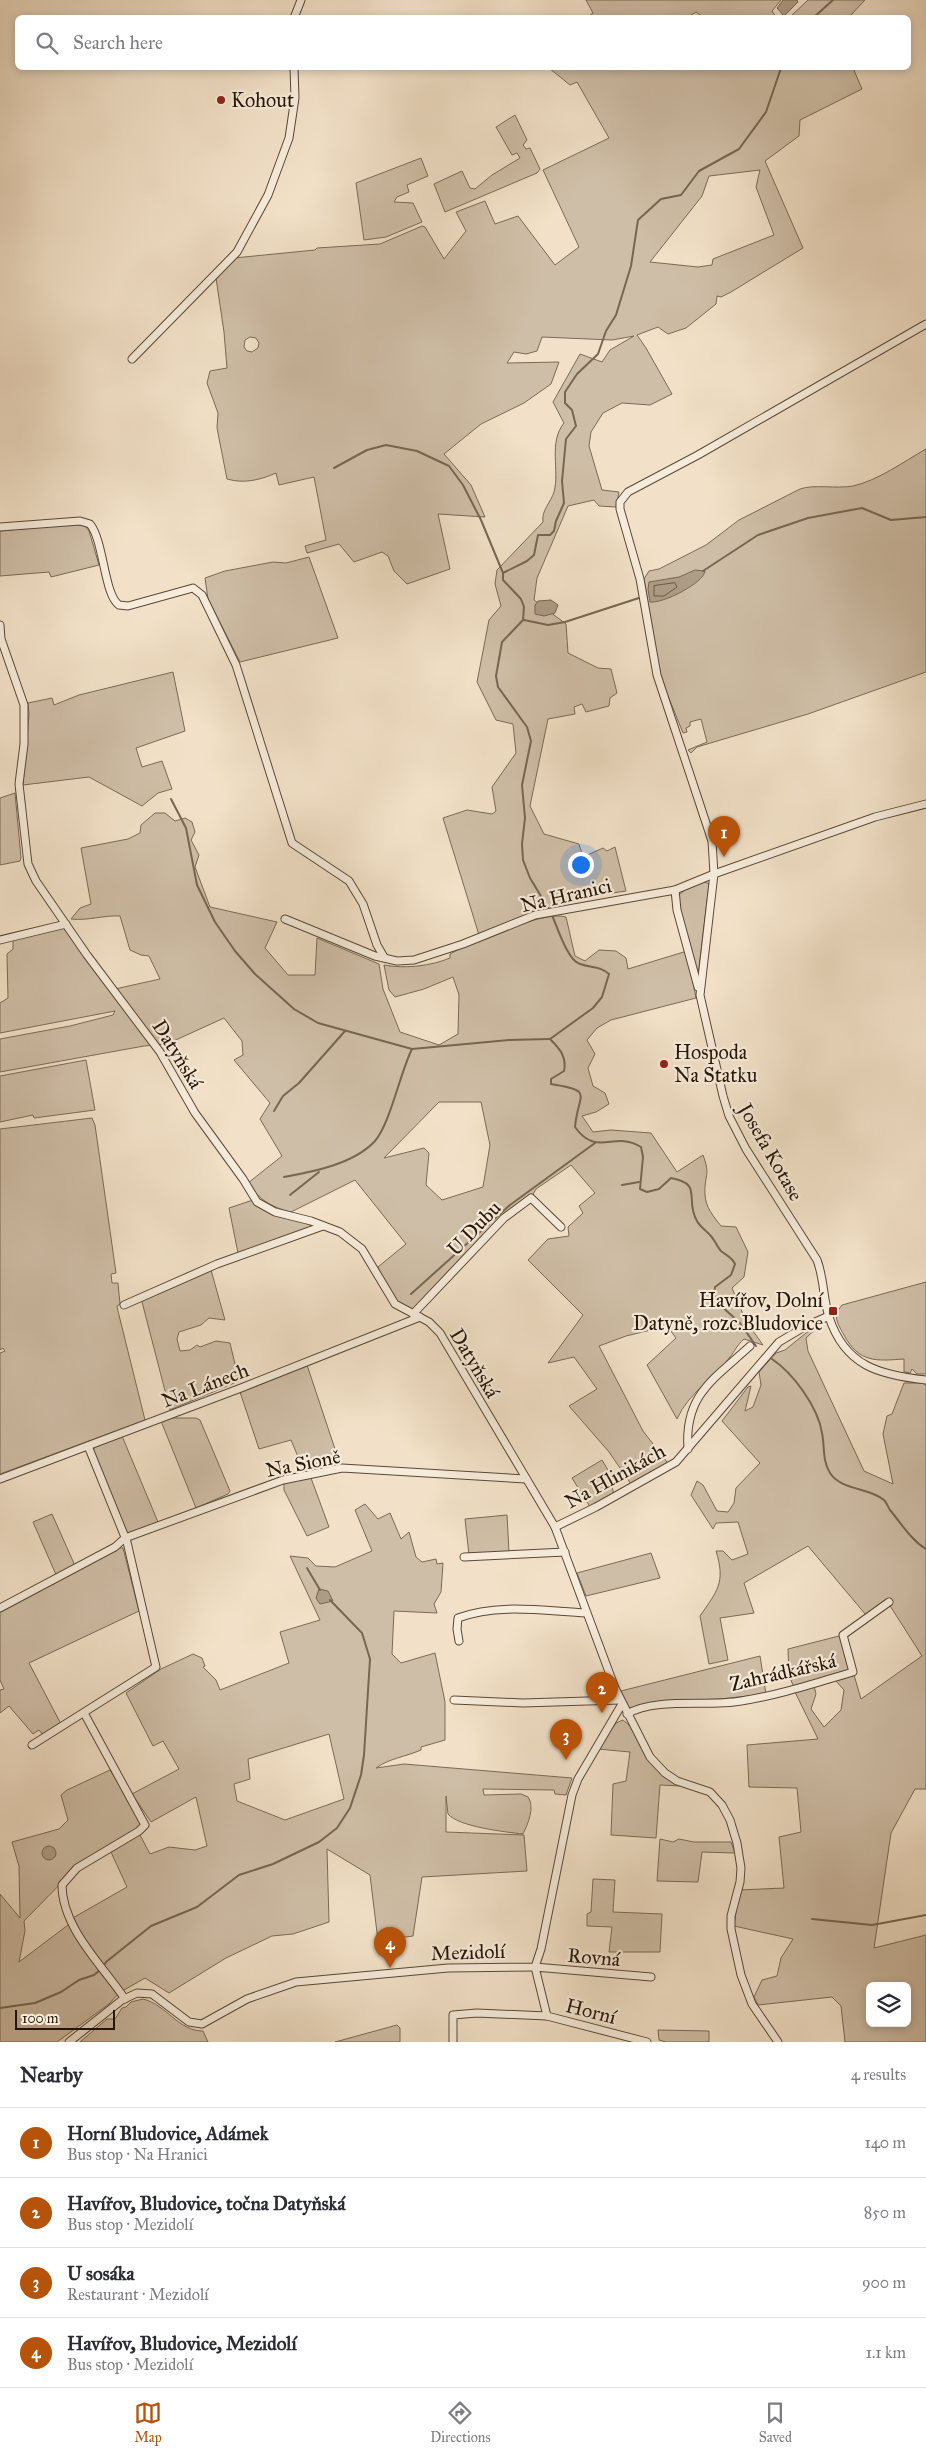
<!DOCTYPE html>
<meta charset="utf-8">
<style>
body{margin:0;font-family:"IM FELL Great Primer",serif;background:#f7f7f7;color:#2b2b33}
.controls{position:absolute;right:15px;bottom:15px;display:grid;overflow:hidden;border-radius:8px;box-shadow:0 2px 8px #0003}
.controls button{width:45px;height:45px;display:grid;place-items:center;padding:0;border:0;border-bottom:1px solid #e1e1e2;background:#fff;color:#2b2b33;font:25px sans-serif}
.scale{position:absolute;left:15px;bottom:12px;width:100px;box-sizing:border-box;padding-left:5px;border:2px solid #261505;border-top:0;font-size:14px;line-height:18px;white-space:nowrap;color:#261505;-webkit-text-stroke:4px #f7ecdb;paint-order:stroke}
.you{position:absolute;left:580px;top:864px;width:18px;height:18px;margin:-12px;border:4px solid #fff;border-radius:50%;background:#1a73e8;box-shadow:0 0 0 8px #1a73e833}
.badge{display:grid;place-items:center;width:32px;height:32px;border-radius:50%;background:#b45309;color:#fff;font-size:16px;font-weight:700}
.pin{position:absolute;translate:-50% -41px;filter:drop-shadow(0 1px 2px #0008)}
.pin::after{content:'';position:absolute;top:26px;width:18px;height:15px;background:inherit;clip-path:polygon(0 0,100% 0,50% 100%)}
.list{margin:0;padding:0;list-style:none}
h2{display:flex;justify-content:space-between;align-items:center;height:65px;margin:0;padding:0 20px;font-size:21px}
h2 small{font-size:16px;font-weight:400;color:#7c7c81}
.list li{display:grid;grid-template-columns:32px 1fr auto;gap:15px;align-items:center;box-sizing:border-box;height:70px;padding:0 20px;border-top:1px solid #e1e1e2}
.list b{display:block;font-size:19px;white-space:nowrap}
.list p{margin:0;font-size:16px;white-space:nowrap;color:#7c7c81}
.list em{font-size:16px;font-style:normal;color:#7c7c81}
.icon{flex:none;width:28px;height:28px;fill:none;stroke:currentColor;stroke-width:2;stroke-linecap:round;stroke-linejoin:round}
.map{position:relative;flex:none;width:926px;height:2042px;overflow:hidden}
.search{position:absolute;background:#fff;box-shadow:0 2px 8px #0003;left:15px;right:15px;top:15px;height:55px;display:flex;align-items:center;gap:12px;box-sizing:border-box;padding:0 18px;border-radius:8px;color:#7c7c81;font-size:19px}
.sheet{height:345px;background:#fff}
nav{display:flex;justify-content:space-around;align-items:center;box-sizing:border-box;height:70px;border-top:1px solid #e1e1e2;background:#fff;font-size:14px;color:#7c7c81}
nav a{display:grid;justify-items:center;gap:2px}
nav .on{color:#b45309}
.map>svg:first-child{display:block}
.green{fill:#cfbea7;stroke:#7a6a56;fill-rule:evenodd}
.water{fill:#ad9c86;stroke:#776652}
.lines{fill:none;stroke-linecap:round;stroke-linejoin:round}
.shore{stroke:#6a5846;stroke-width:1}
.stream{stroke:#776652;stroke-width:2}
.minor-casing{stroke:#594836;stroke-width:9}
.minor{stroke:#f7ecdb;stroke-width:7}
.poi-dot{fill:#8f2418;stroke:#f7ecdb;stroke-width:2}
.labels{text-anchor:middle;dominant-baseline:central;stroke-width:4.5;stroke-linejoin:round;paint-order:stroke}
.poi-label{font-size:20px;fill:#261505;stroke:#f7ecdb;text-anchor:start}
.street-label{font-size:20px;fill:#261505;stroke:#f7ecdb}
</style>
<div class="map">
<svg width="926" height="2042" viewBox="0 0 926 2042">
<rect width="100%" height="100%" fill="#f2e1c8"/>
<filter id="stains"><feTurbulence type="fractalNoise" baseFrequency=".004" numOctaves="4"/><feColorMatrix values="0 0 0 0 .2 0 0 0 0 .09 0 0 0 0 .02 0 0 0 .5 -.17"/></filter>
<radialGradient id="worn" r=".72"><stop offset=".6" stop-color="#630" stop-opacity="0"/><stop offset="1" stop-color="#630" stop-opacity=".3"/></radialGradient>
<!-- green -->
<g class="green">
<path d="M586,0h195l-9,11 4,6h-73l-7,-5 -8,5 -102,1 7,-5z"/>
<path d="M808,0h57l-16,17h-59z"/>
<path d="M549,68h304l9,21 -62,31 -1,16 -34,25 38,87 -72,44 -10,5 -4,-1 -1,8 -30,24 -18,6 -10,-7 -21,8 9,13 26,46 -22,11 -28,-2 -19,10 -12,19 -2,14 13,44 17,2 -3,15 -17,-1 -5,-6 -26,6 -31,72 -3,22 32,24 2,29 30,15 13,1 6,24 -7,5 -1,8 -23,6 -4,-8 -8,3 1,7 -27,5 -18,87 14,28 35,10 4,13 20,-9 4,3 8,-4 11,44 -59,9 -2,7 -86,28 -36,-117 24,-8 25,4 4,-3 -4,-24 24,-34 -3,-29 -17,-4 -19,-38 12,-62 12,-14 -6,-22 2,-14 46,-48c-2,-11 8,-20 11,-30 6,-22 -6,-49 10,-69l-11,-21 27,-48 22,8 8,-12 24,-14 -22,4 -70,-3 -5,14 -11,3 -12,-2 -7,11 52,-1 -8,22 -27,19 -43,21 -37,30 27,31 14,32 -47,-3 12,55 -43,15 -13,-13 -6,-15 -6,-4 -28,10 -15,-18 -32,9 -2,-7 21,-6 -12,-63 -35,8 -3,-12c-16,7 -32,11 -49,6l-10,-51 1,-15 -11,-30 3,-12 17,-3 -3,-36 -8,-54 18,-20 81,-8 2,-2 63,-4 42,-18 3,1 19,32 22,-28 -10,-19 29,-11 10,23 23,-8 37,49 24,-18 -36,-77 66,-32 -32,-56 -7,3zM760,170l-4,17 18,48 -61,24 -1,6 -14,2 -48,-5 52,-66 7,-20zM250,337l6,1 3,5 -1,5 -6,4 -5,-1 -3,-4 1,-7z"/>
<path d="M515,115l12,25 -4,5 3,4 4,-1 10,21 -3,4 -92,39 -11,-28 28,-13 8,17 5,1 17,-14 28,-17 -3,-5 -5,2 -16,-28z"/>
<path d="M421,158l7,18 -21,9 2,7 -12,5 -3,5 19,1 9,19 -36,15 -22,3 -8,-57z"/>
<path d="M926,449v223l-118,42 -111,33 -6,6 -3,-3 19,-8 -6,-23 -11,3v4l-4,2 1,4 -4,1 -23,-57 -16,-97 5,-8 10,-2 47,-24 33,-25 61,-31c14,-5 36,0 53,-3 26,-6 50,-24 73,-37z"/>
<path d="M72,524l13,2 4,5 10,34 -48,12 -2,-5 -49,4v-45z"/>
<path d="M309,557l29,81 -98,24 -32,-63 -3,-21 20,-7 48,-9 13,1z"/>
<path d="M173,672l12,59 -49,17 6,19 20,-6 10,28 -14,4 -16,13 -53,-29 -66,8 6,-71 -1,-11 24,-5 2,7 25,-10z"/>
<path d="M15,793l6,65 -1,3 -20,4v-67z"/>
<path d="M155,813h10l10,8 10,-3 7,4 3,10 -4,8 8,15 -4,12 15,40 67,15 -12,26 23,27h27l2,-37 62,26 4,25 17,43 39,13 19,-11 1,-39 -6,-18 -29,12 -29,8 -6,-7 -5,-25c21,4 47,1 66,-7v-4c22,-12 94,-44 116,-37l9,39 10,5 14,-11 17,1 10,7 2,11 59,-18 9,47 -85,22 -14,8 -10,12 8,14 -7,14 5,18 12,7 4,11 -13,8 -14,4 11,16 18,-2 40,3 26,39 26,-17c8,21 1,20 2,39 0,13 9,23 16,32l15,1 12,25 -4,25 -12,11 14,33 17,24 -19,-6c-7,6 -9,12 -14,18 -17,23 -41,35 -53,62l-30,-54 29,-27 -9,-12 -41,10 -27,10 44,85 24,31 -1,6 -35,16 -22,-32 -40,-46 28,-17 -23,-32 -26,6 35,-48 -55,-55 20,-21 21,-3 -1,-9 15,-14 -4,-7 16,-13 -24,-28 -35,24 -5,9 -12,8 -106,108 -22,-17 -13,-30 28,-23 -51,-64 -64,32c-22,-6 -30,-11 -43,-29l34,-27 -22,-37 10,-16 -36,-43 9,-5 -1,-14 -18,-23 -57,26 -23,2 -144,26v-33l70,-13 43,-11 2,-4 -115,22v-30l8,-5 -1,-44 6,-5v-9l51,-12 51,61 45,-10 -11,-23 -8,-1 -11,-5 -10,-34c-17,-1 -32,5 -49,3l9,-11 11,-4 -10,-56 47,-9 12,-6 1,-8zM439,1102h42l9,43 -7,42 -41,13 -16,-15 3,-32 -5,-5 -40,10z"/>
<path d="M705,882l4,2 -11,92 -19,-71v-10l8,-7z"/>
<path d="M86,1060l9,50 -61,8 -1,-3 -33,7v-46z"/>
<path d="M92,1118l3,7 21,148 -5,1 1,9h6l2,21 -3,2 1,5 27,109 -145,54v-121l5,-2 -2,-3 -3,2v-221z"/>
<path d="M253,1200c7,6 14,13 23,16 13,4 26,2 37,11l-75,26 -9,-45z"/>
<path d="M211,1270l14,50 -16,-2 -8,7 -22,7 -2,7 3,12 10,-1 7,-5 3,2 16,-6 14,2 9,38 -69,29 -29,-112 22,-6z"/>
<path d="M926,1282v92h-9l-5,-5 -2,4 -6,-1v-13c-28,2 -45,4 -60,-24 -4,-7 -8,-13 -8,-22l6,-8z"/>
<path d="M819,1326l-13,12 2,13 56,120 29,13 -10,-50 4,-18 5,-2 12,-31h20l2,3v403h-11l-24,44 -17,115 52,-13v107h-81l-4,-36 -9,-9 -74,8 -4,-8 8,-17 15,-4 4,-18 12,-19 -59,-13 5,-36 45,-2 -5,-51 22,-5 -4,-44 -48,-1 -2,-42 71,-6 -24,-49 20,-4 2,8 -5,15 13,18 17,-17 3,-20 -8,-9 18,-6 7,24 61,-43 -35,-55 -21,14 -58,-69 -64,37 10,30 -34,5 8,42 -19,4 -9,-48c17,-25 26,-33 16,-65h7l9,9 16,-6 -10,-32 -22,1 -3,6 -22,-34 6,-14 6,4 14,26 11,1 6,-9 2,-15 24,-25 -38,-42 26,-34 3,-1 -6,25 8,-4 8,-22 -2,-13 17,-19 9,-3 26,-21zM870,1986h37v37h-37z"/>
<path d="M307,1365l34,102 -37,4 -13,-31 -32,9 -19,-57z"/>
<path d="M168,1418h28l4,2 30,71 -2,3 -32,14 -35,-87z"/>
<path d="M122,1436l36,86 -31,12 -33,-81v-6z"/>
<path d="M602,1460l6,10 6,25 -24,12 -18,-29z"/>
<path d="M311,1478l18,49 -22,9 -23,-46v-7z"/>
<path d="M365,1504l13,15 12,-6 11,26 8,-7 7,25 6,5 14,-3 1,5 6,-1 -2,29 -7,12 3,9 -43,-2 -2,43 9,9 34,-10 10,49v38l-24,7v3c-16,7 -31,8 -45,18l28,-4 168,14 -6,17 -11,-1 -1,-4 -71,-1 1,6 37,-1 7,3c7,10 0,27 -5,37 -17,-2 -64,-7 -75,-20l-2,-18v36l78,3 3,36 -105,6 -9,59 -35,5 -8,-66 -43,-26 2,73 -36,12 -21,2 -46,22 -57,35 -24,-15 -26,15 -10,11 -52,38h-57v-148l20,24 -1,-52 -7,-24 47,-13 9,-9 -7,-25 6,-5 43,-20 30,49 2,7 -65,38 -5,8 -48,49 1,10 -6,31 53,-40 -1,-3 56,-32 -17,-37 29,-17 11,21 19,-7 26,3 12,-4 -11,-49 -45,25 -19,-28 47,-25 -16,-28 -10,5 -27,-53 35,-24 32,-15 9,4 3,8 -2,1 13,13 4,10 69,-27 -9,-31 40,-12 -30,-64 18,2 8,8 19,1 37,-16 -17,-41zM329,1734l15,65 -59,21 -48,-19 -3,-17 16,-5 -2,-20z"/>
<path d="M52,1514l24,54 -19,9 -24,-55z"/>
<path d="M507,1515l2,37 -40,3 -4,-36z"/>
<path d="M118,1548h5l16,63 -110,52 33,63 -18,10 -5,-6 -6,4 -24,-28 -9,7v-23l4,-1 -4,-9v-70z"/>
<path d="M651,1553l9,25 -74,18 -9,-23z"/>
<path d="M843,1635l10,37 -59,15 -5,-11 -1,-27z"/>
<path d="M760,1656l6,38 -137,15 -8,-18z"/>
<path d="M623,1720l7,6 18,32 33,28 -21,-1 -4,53 -45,-3 2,-51 13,-3 4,-29 -32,-3 18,-26z"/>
<path d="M660,1839l13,3 6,-3 15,3h37l4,11 -33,-1 -4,30 -41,-1z"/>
<path d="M593,1879l22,1 -2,32 49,2 -2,38h-51l3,-25 -25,-1v-12l4,-2z"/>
<path d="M143,1999c24,6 35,32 60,32l5,11h-128l27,-23h8l7,-11 4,-1 5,-5z"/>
<path d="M397,2025l3,3v14h-65z"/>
<path d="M658,2030l51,1v11h-43l-7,-2z"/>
</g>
<!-- water -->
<g class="water">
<path d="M783,0h14l1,2 -14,14 -7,-8z"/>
<path d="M695,570l10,1c-1,12 -43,33 -55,31l-2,-13 1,-7 30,-5z"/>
<path d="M551,600l7,5 -3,8 -11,3 -9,-2v-9l3,-4z"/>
<path d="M319,1589l9,2 5,10 -13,3 -4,-6z"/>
<circle cx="49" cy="1853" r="7"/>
</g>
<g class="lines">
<!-- shore -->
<path class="shore" d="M675,583l2,4 -13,9h-10v-10z"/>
<!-- stream -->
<g class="stream">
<path d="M813,18l20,-18"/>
<path d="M334,468l33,-18 19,-5 31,6 32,15 14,19 18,35 22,53"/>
<path d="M703,571l55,-36 50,-17 54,-10 29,12 35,-3"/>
<path d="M524,620l24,5 17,-3 77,-25"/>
<path d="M171,799l15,29 11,57 18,37 20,29 20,23 39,35 24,14 94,26 97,-9 40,-1"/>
<path d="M550,911l-20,-33 -7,-18 -1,-16 3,-26 -3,-33 9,-44 -4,-14 -29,-40 -2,-11 6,-34 21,-22 1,-13 -3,-8 -18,-19v-7l24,-12 7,-6 4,-20h12l4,-4 2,-10 8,-18 -2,-22 4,-42 10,-13 -4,-16 -7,-7v-11l12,-18 21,-20 8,-23 10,-16 15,-49 7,-46 23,-21 20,-4 18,-24 40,-22 27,-37 15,-44"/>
<path d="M552,915c5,12 16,46 28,49 12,4 20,2 29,10l-7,23 -9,11 -43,31c10,10 17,18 14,32l-13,8v5c44,7 27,9 24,43 22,31 39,3 66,20l2,10 -3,32 7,3 12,-3 12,-11c33,6 13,21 26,43 3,6 9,9 13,14 5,5 7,12 11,16 6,5 11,6 14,13l-4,11 -16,12 -1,8 6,10 20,18 16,23"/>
<path d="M274,1111l9,-15 16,-13 46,-52"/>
<path d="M284,1177c28,-5 70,-13 91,-36 15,-17 25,-68 37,-92"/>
<path d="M622,1185l17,-3"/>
<path d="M290,1195l29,-23"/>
<path d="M411,1294l99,-89 85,-62"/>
<path d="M772,1359c21,14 46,48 50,74 3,14 0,27 8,40 12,18 39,14 54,27 3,3 4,7 6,10 11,13 21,30 36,39"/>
<path d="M307,1568l13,22"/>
<path d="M812,1919l60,6 54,-10"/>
<path d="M103,1967l3,-5 45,-36 46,-19 42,-32 34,-11 46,-22 18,-14 13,-20 11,-33 3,-20 6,-96 -8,-26 -32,-33"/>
<path d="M0,2008l35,-5 26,-11 18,-12 15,-5 6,-5"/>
</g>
<!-- minor casing -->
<g class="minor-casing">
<g id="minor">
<path d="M294,18l7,-18"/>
<path d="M926,324l-228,131 -70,37 -8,10v7l20,70 17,96 55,166 2,33 -14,121 23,101 6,20 17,33 71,111c7,18 6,38 12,57 16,49 50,58 97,63"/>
<path d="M132,359l105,-107 31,-57 21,-57 6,-40 -1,-30"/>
<path d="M0,527l80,-6 10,3c14,17 14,71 29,81l9,1 65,-18 9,7 34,70 56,178 57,38 14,23 14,41 7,12"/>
<path d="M0,625l1,14 23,66v39l-5,40 9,80 8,17 51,74 73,97 35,61 48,66 14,23 18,10 36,9 29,11 22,17 33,55 34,18 11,11 115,194 60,161 35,69 15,16 12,8 33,11 12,13 8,15 7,23 4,25 -1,14 -9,34v13l10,46 11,29 26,38"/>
<path d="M675,890l2,20 21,77"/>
<path d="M285,919l90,37 22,5 17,-1 49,-16 72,-29 140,-25 39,-16 161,-57 51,-13"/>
<path d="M0,940l66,-16"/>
<path d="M124,1305l93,-41 106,-38"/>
<path d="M413,1314l91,-96 27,-20 30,29"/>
<path d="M688,1449c-4,-54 26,-70 62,-103"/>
<path d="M0,1479l241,-91 179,-71"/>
<path d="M555,1527l41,-20 80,-45 103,-120 27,-16 23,-10"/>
<path d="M464,1557l101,-5"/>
<path d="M0,1608l115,-61 10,-9 158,-58 59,-12 184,11"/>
<path d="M459,1641l-2,-12 1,-11c40,-15 86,-7 128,-5"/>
<path d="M454,1700l69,3 97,-3"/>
<path d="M84,1713l61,112 -6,6 -62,37 -15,17c0,43 41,81 63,114"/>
<path d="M627,1714c29,-17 81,-7 114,-13 38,-6 74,-18 112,-29l-10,-37 46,-33"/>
<path d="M32,1745l124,-78 -29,-125 -39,-96"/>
<path d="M69,2042l53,-42 15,-7 15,1 37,28 13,2 45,-25 49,-17 152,-14 87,-1 6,-18 31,-154 6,-16 44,-75"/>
<path d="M453,2042v-27l24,-2 70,3"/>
<path d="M647,2042l-100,-26 -12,-49 116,10"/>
</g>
</g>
<!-- minor -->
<use href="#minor" class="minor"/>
</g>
<!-- markers -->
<g class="poi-dot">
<circle cx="221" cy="100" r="5"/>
<circle cx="664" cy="1064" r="5"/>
<rect x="828" y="1306" width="10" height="10" rx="2.5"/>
</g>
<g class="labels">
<!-- poi labels -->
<g class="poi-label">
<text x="231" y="100">Kohout</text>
<text x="674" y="1052">Hospoda<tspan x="674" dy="23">Na Statku</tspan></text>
<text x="823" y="1300" text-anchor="end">Havířov, Dolní<tspan x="823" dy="23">Datyně, rozc.Bludovice</tspan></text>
</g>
<!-- street labels -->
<g class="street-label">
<text transform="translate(566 895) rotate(-13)">Na Hranici</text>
<text transform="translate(178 1054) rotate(58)">Datyňská</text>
<text transform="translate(771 1152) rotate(60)">Josefa Kotase</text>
<text transform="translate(474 1228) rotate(-46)">U Dubu</text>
<text transform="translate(475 1363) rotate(59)">Datyňská</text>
<text transform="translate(205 1385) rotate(-21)">Na Lánech</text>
<text transform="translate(303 1463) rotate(-11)">Na Sioně</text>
<text transform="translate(615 1476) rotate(-29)">Na Hlinikách</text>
<text transform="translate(783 1672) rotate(-13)">Zahrádkářská</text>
<text transform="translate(468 1952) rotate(-2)">Mezidolí</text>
<text transform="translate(594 1957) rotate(5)">Rovná</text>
<text transform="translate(591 2011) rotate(14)">Horní</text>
</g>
</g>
<rect width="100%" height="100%" filter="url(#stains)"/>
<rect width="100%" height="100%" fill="url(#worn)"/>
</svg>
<div class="controls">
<button><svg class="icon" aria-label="layers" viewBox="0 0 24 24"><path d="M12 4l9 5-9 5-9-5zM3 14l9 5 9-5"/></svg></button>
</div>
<div class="scale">100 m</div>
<div class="you"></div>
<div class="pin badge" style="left:724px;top:857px">1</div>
<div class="pin badge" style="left:602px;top:1713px">2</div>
<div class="pin badge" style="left:566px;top:1760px">3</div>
<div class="pin badge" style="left:390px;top:1968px">4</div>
<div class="search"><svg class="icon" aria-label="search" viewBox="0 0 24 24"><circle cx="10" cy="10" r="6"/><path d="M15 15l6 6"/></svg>Search here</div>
</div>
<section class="sheet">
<h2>Nearby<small>4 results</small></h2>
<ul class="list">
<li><span class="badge">1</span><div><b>Horní Bludovice, Adámek</b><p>Bus stop · Na Hranici</p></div><em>140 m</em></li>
<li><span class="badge">2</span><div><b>Havířov, Bludovice, točna Datyňská</b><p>Bus stop · Mezidolí</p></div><em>850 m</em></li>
<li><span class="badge">3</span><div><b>U sosáka</b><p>Restaurant · Mezidolí</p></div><em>900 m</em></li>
<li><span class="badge">4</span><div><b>Havířov, Bludovice, Mezidolí</b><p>Bus stop · Mezidolí</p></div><em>1.1 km</em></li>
</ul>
</section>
<nav>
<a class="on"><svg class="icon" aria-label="map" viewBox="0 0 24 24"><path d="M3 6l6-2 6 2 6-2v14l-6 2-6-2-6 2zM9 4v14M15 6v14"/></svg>Map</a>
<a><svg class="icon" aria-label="directions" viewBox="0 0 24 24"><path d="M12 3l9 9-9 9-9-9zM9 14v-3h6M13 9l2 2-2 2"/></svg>Directions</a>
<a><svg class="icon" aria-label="saved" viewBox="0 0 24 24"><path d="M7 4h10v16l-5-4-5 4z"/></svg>Saved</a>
</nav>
